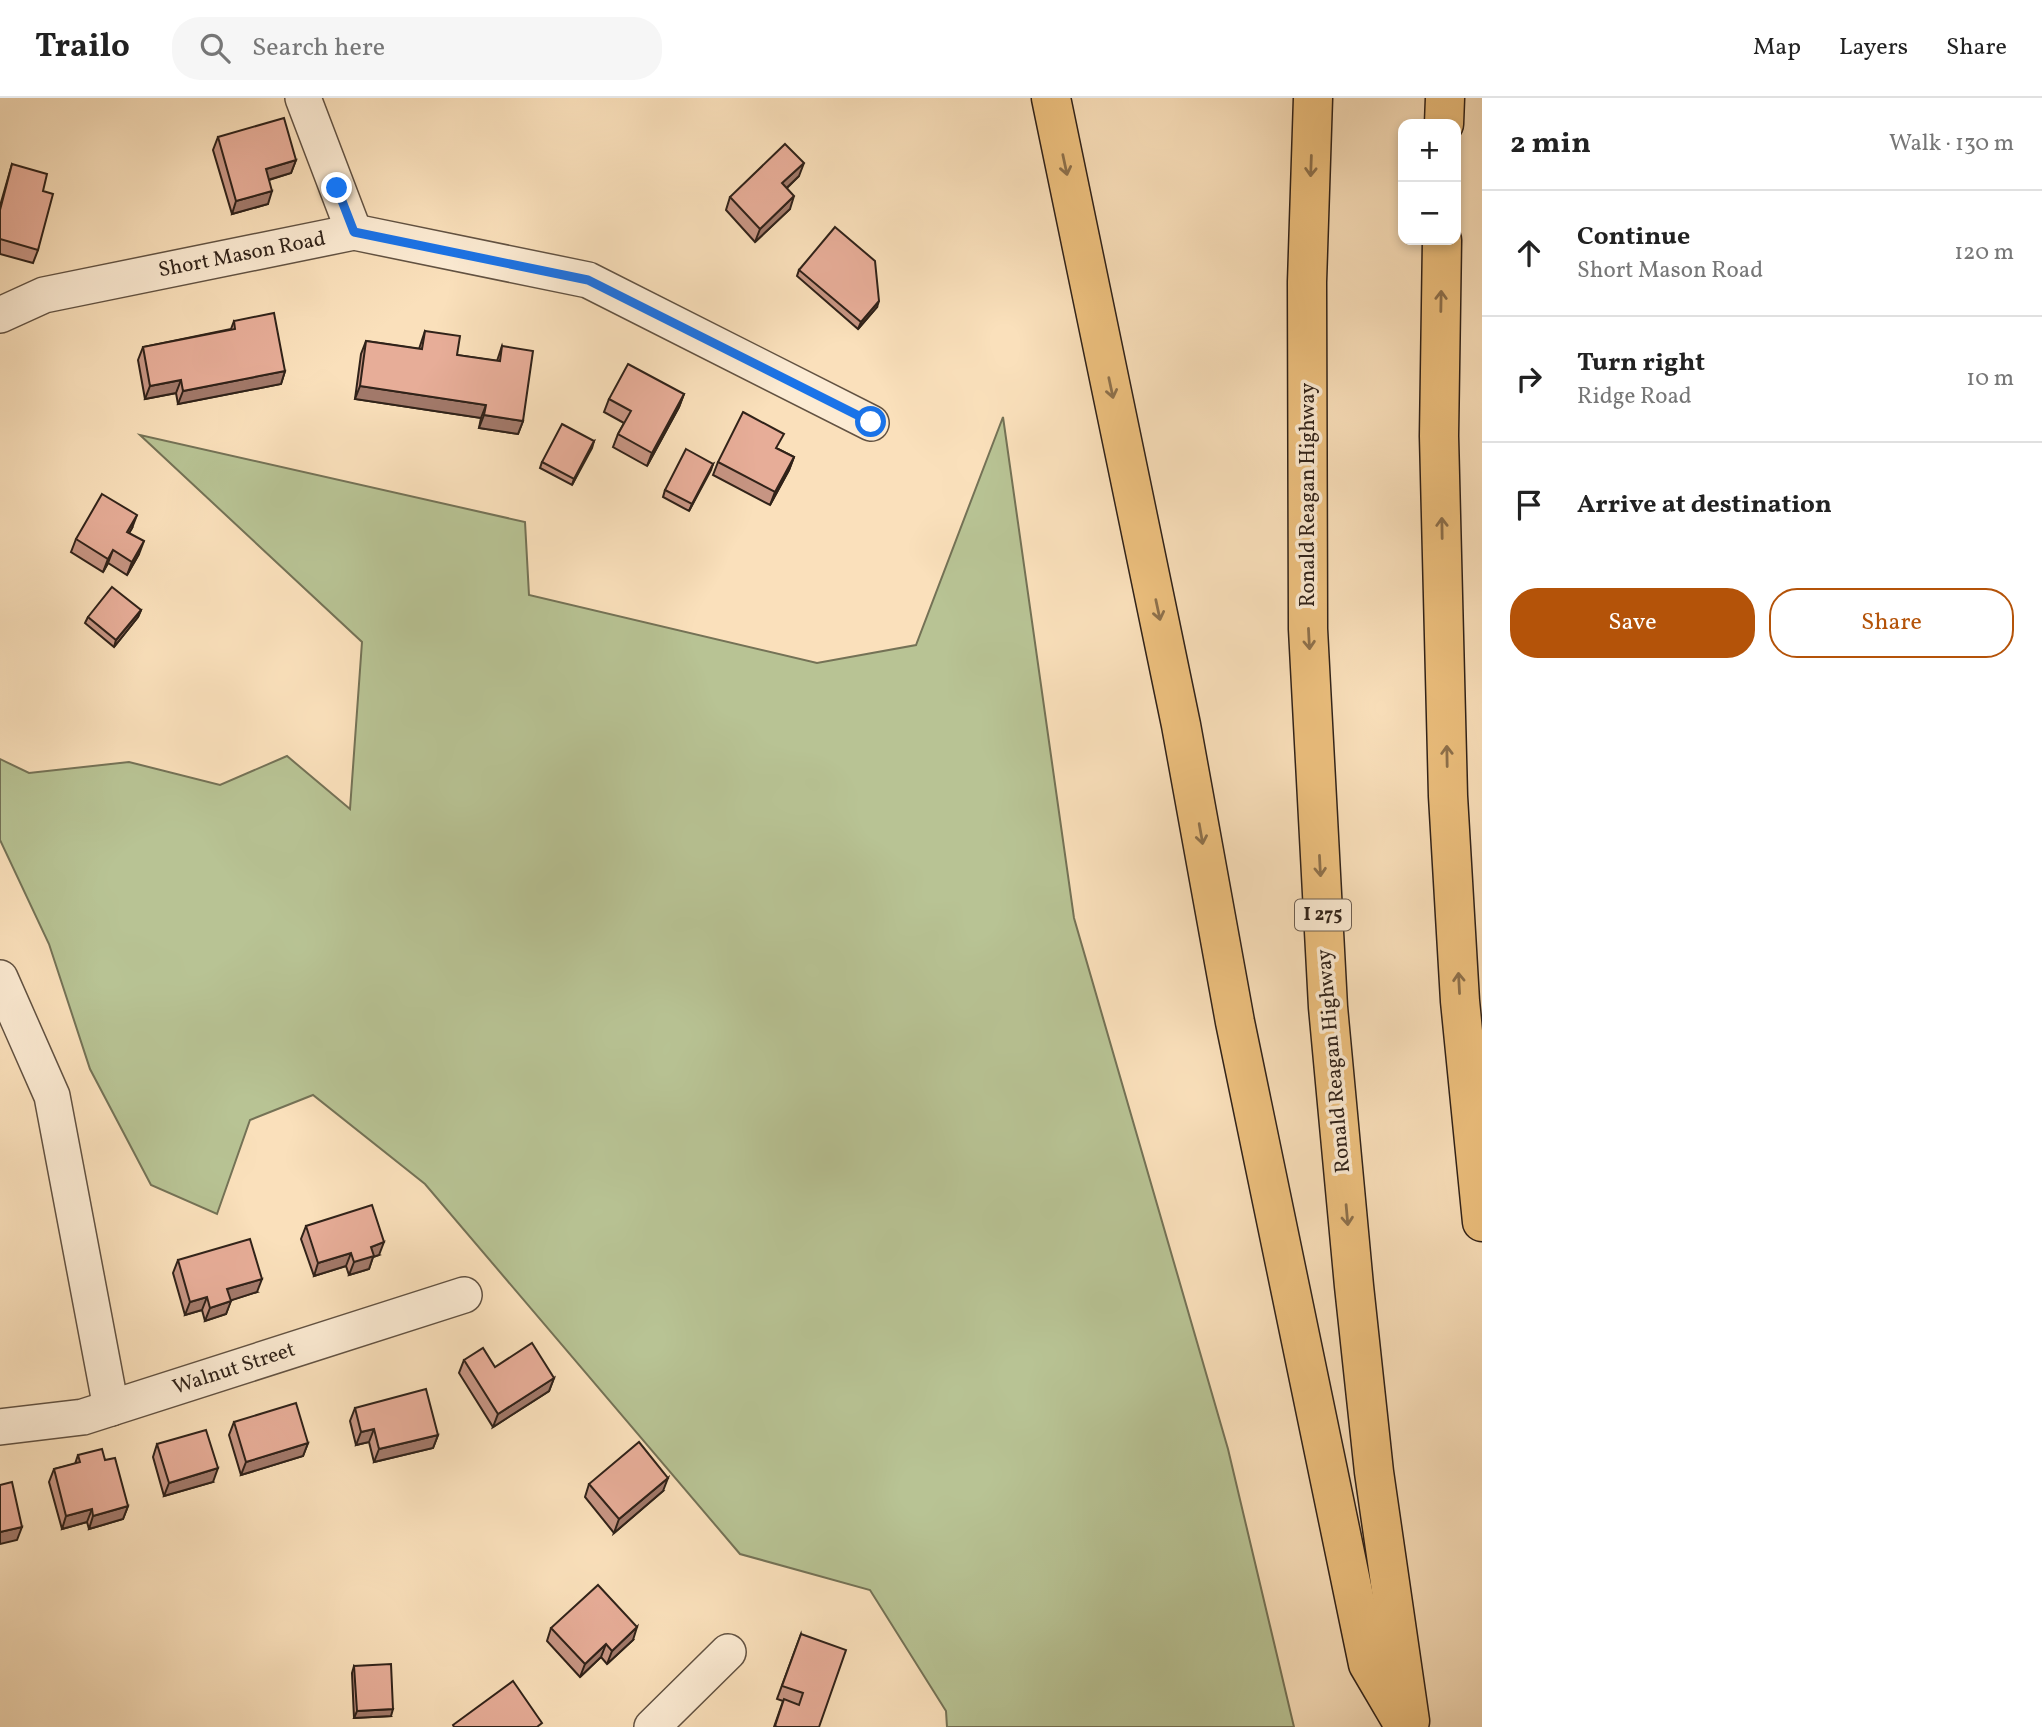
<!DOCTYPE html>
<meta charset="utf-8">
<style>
body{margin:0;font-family:Vollkorn,serif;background:#f6f6f6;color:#222}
.controls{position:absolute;right:21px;top:21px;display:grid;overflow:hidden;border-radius:14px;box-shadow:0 4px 10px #0003}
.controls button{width:63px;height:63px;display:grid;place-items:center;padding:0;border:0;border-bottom:2px solid #e0e0e0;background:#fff;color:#222;font:35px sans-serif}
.stop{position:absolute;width:21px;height:21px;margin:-16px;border:5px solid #1a73e8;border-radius:50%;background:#fff}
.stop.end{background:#1a73e8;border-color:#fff;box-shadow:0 2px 7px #0008}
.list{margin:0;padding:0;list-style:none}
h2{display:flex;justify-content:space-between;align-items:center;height:91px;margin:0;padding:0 28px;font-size:30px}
h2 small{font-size:23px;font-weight:400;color:#767676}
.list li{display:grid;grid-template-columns:46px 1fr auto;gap:21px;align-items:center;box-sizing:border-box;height:126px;padding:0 28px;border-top:2px solid #e0e0e0}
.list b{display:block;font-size:26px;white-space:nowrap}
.list p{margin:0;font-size:23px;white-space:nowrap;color:#767676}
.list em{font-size:23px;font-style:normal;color:#767676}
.actions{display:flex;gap:14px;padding:21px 28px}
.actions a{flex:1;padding:16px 0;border:2px solid #b45309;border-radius:28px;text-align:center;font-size:24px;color:#b45309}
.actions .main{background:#b45309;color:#fff}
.icon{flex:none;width:38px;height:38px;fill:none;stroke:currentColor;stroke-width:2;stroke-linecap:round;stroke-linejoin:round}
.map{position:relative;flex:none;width:1482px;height:1629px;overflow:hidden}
header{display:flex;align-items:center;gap:42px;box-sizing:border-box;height:98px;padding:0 35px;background:#fff;border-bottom:2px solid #e0e0e0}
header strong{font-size:33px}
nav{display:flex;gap:38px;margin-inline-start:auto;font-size:24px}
.search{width:490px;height:63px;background:#f6f6f6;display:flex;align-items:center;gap:18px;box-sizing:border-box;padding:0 24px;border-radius:28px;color:#767676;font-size:26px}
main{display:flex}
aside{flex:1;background:#fff}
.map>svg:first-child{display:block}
.green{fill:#b8c394;stroke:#747256;stroke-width:2}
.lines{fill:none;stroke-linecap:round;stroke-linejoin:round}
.minor-casing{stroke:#625242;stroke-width:38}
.highway-casing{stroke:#302219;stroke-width:41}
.minor{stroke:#fcebd3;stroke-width:35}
.highway{stroke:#edc07e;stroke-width:38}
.wall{fill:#c79583;stroke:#302219;stroke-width:2}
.shaded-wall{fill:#a2796a;stroke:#302219;stroke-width:2}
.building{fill:#e7ad98;stroke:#302219;stroke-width:2}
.oneway{stroke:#8e714c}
.route{stroke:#1a73e8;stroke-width:9}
.labels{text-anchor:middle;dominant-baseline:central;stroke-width:7;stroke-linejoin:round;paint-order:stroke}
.shield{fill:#fcebd3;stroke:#6d5e51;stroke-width:2}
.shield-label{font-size:19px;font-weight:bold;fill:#302219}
.street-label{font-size:21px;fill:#302219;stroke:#fcebd3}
</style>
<header>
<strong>Trailo</strong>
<div class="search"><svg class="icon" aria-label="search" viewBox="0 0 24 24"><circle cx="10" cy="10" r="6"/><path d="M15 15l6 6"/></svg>Search here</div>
<nav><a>Map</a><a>Layers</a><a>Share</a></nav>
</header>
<main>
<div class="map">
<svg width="1482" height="1629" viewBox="0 0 1482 1629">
<rect width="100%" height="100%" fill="#fae0bb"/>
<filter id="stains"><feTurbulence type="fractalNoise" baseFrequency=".00286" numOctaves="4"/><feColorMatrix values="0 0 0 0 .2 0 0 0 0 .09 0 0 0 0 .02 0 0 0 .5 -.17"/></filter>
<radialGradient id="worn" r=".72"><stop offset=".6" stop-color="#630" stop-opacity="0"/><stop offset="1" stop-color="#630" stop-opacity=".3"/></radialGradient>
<!-- green -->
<path class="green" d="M1003,319l71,501 154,531 66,278h-347l-1,-16 -76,-121 -130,-36 -315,-370 -112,-89 -63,25 -33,94 -66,-29 -61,-116 -41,-125 -49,-104v-81l29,14 100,-11 91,23 67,-29 63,53 12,-167 -222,-207 385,87 4,73 288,68 99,-18z"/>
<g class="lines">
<!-- minor casing -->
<g class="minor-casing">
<g id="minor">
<path d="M303,0l51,134"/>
<path d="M0,217l44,-20 310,-63 234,48 283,143"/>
<path d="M0,880l52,118 59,312"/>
<path d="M0,1329l83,-10 381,-122"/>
<path d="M652,1629l76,-75"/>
</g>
</g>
<!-- highway casing -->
<g class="highway-casing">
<g id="highway">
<path d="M1051,0l130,627 54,297 133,642 37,63"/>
<path d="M1313,0l-6,184 1,347 20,378 26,279 20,186 36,249"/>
<path d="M1444,26l1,-26"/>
<path d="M1442,142l-3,196 9,360 12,205 22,221"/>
</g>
</g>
<!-- minor -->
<use href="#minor" class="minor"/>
<!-- highway -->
<use href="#highway" class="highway"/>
</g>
<!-- wall -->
<g class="wall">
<path d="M218,39l78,23 -5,13 -22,7 -1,24 -36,10 -19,-64z"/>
<path d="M12,66l31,27 -5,59 -5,13 -33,-9v-48z"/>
<path d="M799,78l-12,12 3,21 -35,33 -29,-32 4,-13z"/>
<path d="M799,172l78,37 -19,22 -61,-53z"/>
<path d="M234,223l51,50 -4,13 -103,20 -2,-11 -31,6 -7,-39 5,-13 88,-18z"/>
<path d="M425,233l32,24 40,6 5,-15 21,75 -5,13 -39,-6 2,-10 -126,-19 6,-45 5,-13 53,8z"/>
<path d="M684,296l-5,13 -32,59 -34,-19 5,-13 6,-11 -20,-11 5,-13z"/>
<path d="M594,343l-22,44 -32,-17 2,-6z"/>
<path d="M778,351l16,8 -5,13 -19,35 -57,-30 5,-13z"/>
<path d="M713,366l-24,47 -26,-14 2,-7z"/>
<path d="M132,430l-3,5 10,21 -12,21 -19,-12 -5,9 -32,-20 5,-13z"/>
<path d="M141,512l-3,7 -24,30 -29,-24 3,-6z"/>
<path d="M306,1128l73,29 -6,2 -4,12 -20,6 -3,-9 -32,10 -13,-37z"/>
<path d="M178,1162l79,32 -26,8 -5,14 -21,7 -3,-11 -17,5 -12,-42z"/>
<path d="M464,1262l31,7 59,11 -5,13 -56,36 -34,-54z"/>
<path d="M355,1310l83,27 -5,13 -59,14 -5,-20 -13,3 -6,-24z"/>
<path d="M234,1324l74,21 -5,13 -62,19 -12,-40z"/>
<path d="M157,1346l56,38 -49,14 -11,-39z"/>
<path d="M78,1357l27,5 23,46 -5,13 -34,10 -2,-7 -25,7 -13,-47 5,-13 21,-5z"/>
<path d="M589,1386l74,7 -49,42 -29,-36z"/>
<path d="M551,1530l82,12 -26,24 -6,-7 -21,20 -33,-36z"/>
<path d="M801,1536l18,93h-45l9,-26 -6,-2z"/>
<path d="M354,1568l37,50 -37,2 -2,-45z"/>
</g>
<!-- shaded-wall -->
<g class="shaded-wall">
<path d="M296,62l-5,13 -30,9 5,-13z"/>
<path d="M804,65l-5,13 -21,20 4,-13z"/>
<path d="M272,93l-4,13 -36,10 4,-13z"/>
<path d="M794,98l-4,13 -35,33 5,-13z"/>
<path d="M879,203l-2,6 -19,22 3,-7z"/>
<path d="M285,273l-4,13 -103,20 5,-13z"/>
<path d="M181,282l-5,13 -31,6 5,-13z"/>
<path d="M360,288l126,19 -5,13 -126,-19z"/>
<path d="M684,296l-5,13 -32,59 5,-13z"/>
<path d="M484,317l39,6 -5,13 -39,-6z"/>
<path d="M594,343l-2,7 -20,37 2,-6z"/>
<path d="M794,359l-5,13 -19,35 5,-13z"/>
<path d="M713,366l-2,6 -22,41 3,-7z"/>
<path d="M137,417l-5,13 -10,17 5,-13z"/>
<path d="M144,443l-5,13 -12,21 5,-13z"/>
<path d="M113,452l-5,13 -5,9 5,-13z"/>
<path d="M141,512l-3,7 -24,30 2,-7z"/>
<path d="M384,1144l-5,13 -6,2 -4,12 -20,6 5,-13 17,-15z"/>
<path d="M351,1155l-5,13 -32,10 4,-13z"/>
<path d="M262,1181l-5,13 -34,11 4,-14z"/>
<path d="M207,1199l-5,13 -17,5 5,-13z"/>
<path d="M231,1203l-5,13 -21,7 5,-13z"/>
<path d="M554,1280l-5,13 -56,36 5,-13z"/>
<path d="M374,1331l-5,13 -13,3 5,-13z"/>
<path d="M438,1337l-5,13 -59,14 5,-13z"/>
<path d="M308,1345l-5,13 -62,19 5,-13z"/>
<path d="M218,1370l-5,14 -49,14 5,-13z"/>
<path d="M668,1380l-5,13 -49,42 5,-14z"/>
<path d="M128,1408l-5,13 -34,10 4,-13z"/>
<path d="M92,1411l-5,13 -25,7 4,-13z"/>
<path d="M22,1429l-5,13 -17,4v-12z"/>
<path d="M637,1529l-4,13 -26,24 5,-13z"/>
<path d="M606,1546l-5,13 -21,20 5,-13z"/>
<path d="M393,1611l-2,7 -37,2 3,-7z"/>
</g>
<!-- building -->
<g class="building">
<path d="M284,20l12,42 -30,9 6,22 -36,10 -18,-64z"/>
<path d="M785,46l19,19 -22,20 12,13 -34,33 -30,-32z"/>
<path d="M12,66l35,10 -4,17 10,3 -15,56 -38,-11v-29z"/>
<path d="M835,129l40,34 4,40 -18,21 -62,-52z"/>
<path d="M274,215l11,58 -102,20 -2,-11 -31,6 -7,-39 92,-18 -1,-8z"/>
<path d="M425,233l35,5 -3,19 43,6 2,-15 31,5 -10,70 -39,-6 2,-10 -126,-19 6,-45 56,8z"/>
<path d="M628,266l56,30 -32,59 -34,-19 13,-23 -22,-12z"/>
<path d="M743,314l41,22 -8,14 18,9 -19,35 -57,-30z"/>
<path d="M562,326l32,17 -20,38 -32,-17z"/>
<path d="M686,351l27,15 -21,40 -27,-14z"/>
<path d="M102,396l35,21 -10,17 17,9 -12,21 -19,-12 -5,9 -32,-20z"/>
<path d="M112,489l29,23 -25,30 -28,-23z"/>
<path d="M372,1107l12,37 -13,5 3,9 -20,6 -3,-9 -33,10 -12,-37z"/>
<path d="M250,1141l12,40 -35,10 4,12 -21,7 -3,-11 -17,5 -12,-42z"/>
<path d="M532,1245l22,35 -56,36 -34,-54 19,-12 12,19z"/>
<path d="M426,1291l12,46 -59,14 -5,-20 -13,3 -6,-24z"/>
<path d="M296,1305l12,40 -62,19 -12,-40z"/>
<path d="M206,1332l12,38 -49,15 -12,-39z"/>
<path d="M639,1344l29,36 -49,41 -30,-35z"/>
<path d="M102,1351l3,11 10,-2 13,48 -35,10 -1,-7 -26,7 -12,-47 26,-7 -2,-7z"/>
<path d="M12,1384l10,45 -22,5v-47z"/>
<path d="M598,1487l39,42 -25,24 -6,-7 -21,20 -34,-36z"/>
<path d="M801,1536l45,16 -27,77h-42l-2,-1 9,-27 15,6 4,-12 -21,-7z"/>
<path d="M391,1566l2,45 -36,2 -3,-45z"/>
<path d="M513,1583l29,42 -5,4h-83l-1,-2z"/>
</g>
<!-- one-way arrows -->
<defs><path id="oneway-shaft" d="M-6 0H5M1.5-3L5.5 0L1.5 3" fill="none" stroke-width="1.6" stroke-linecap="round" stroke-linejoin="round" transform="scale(1.75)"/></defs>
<g class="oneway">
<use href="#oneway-shaft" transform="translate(1065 67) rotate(78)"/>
<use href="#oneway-shaft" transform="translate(1311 68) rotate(92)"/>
<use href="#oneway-shaft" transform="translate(1441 203) rotate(-89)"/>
<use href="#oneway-shaft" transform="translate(1111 290) rotate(78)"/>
<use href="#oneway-shaft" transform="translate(1442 430) rotate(-91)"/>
<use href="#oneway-shaft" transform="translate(1158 512) rotate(78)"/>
<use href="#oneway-shaft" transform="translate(1309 541) rotate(87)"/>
<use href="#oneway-shaft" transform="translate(1447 658) rotate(-91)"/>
<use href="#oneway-shaft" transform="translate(1201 736) rotate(80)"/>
<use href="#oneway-shaft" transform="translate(1320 768) rotate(87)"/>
<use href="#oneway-shaft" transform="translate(1459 885) rotate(-93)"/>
<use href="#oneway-shaft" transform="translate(1347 1117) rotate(85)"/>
</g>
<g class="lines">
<!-- route -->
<path class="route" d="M337,90l17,44 234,48 283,142"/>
</g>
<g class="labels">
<!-- shield labels -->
<rect class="shield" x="1295" y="801.5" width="56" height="31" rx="5"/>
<g class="shield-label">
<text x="1323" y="817">I 275</text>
</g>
<!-- street labels -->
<g class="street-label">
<text transform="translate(242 157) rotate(-11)">Short Mason Road</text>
<text transform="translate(1308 397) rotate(-90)">Ronald Reagan Highway</text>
<text transform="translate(1334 963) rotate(-95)">Ronald Reagan Highway</text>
<text transform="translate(234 1271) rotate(-18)">Walnut Street</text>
</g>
</g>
<rect width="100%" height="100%" filter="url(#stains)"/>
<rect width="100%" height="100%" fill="url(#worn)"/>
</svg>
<div class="controls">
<button>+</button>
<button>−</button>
</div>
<div class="stop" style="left:871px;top:324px"></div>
<div class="stop end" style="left:337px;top:90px"></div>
</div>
<aside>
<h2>2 min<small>Walk · 130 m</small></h2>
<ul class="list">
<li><svg class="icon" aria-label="ahead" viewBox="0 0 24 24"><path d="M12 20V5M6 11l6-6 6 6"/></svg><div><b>Continue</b><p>Short Mason Road</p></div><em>120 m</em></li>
<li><svg class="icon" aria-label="right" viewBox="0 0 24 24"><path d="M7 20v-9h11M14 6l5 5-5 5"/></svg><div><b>Turn right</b><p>Ridge Road</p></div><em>10 m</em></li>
<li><svg class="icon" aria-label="arrive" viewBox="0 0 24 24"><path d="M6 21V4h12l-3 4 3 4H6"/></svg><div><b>Arrive at destination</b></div></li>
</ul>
<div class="actions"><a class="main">Save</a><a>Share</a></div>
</aside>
</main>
